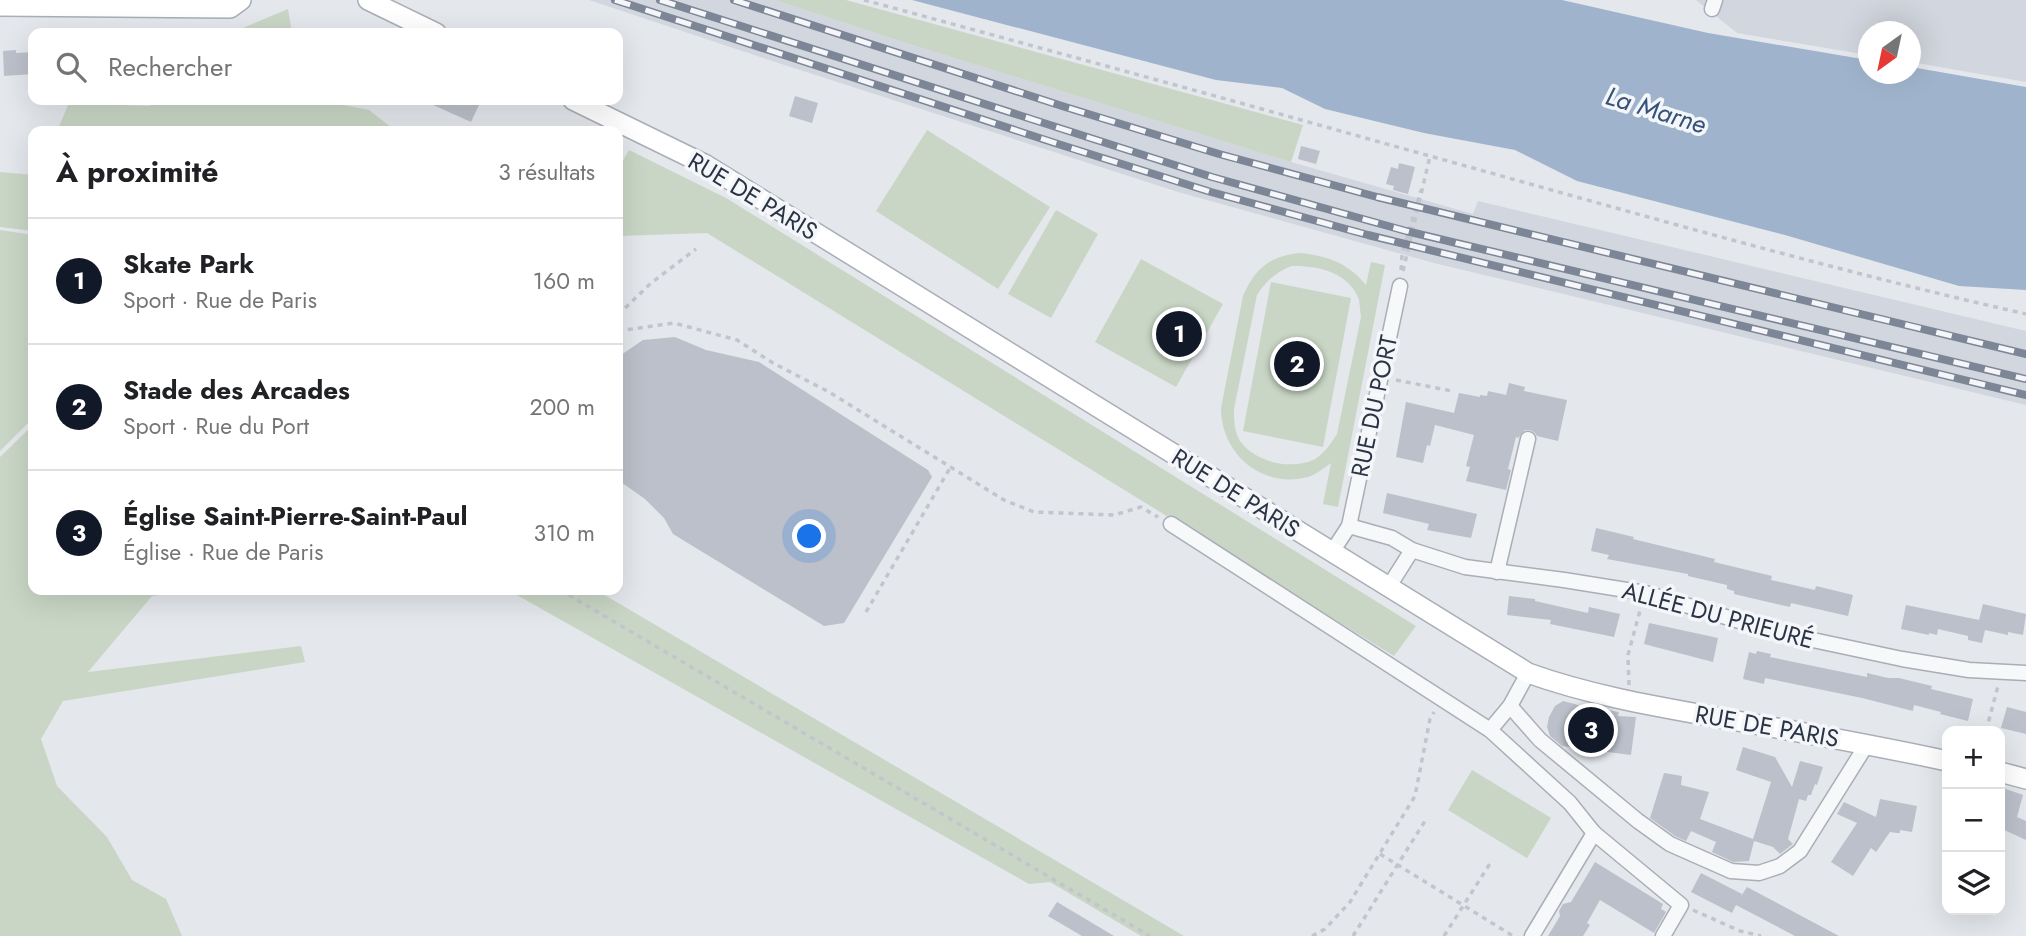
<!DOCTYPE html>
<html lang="fr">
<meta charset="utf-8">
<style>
body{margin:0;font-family:Jost,sans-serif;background:#f6f6f6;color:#202124}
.controls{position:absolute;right:21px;bottom:21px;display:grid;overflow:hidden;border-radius:14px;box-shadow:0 7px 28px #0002}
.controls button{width:63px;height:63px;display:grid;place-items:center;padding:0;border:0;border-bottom:2px solid #e0e0e0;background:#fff;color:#202124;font:35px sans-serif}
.compass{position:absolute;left:1858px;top:21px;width:63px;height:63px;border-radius:50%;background:#fff;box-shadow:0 7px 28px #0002;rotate:213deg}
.you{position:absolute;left:810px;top:537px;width:24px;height:24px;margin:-18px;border:5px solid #fff;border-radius:50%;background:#1a73e8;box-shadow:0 0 0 10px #1a73e833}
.badge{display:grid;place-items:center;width:46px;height:46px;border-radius:50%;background:#111827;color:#fff;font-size:23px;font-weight:700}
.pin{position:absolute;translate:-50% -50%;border:4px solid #fff;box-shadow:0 2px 7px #0006}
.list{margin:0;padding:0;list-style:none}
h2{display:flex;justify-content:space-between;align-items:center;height:91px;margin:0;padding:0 28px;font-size:30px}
h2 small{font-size:23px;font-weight:400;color:#757577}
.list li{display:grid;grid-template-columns:46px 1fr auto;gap:21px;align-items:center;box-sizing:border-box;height:126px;padding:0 28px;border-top:2px solid #e0e0e0}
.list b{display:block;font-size:26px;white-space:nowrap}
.list p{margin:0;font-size:23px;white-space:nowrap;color:#757577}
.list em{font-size:23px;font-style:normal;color:#757577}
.icon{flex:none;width:38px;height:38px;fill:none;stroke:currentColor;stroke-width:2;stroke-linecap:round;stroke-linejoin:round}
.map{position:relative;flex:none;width:2026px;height:936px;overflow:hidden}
.search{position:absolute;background:#fff;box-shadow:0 7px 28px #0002;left:28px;top:28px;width:595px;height:77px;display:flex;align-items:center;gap:18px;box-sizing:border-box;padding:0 24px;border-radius:14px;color:#757577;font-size:26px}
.panel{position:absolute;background:#fff;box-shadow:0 7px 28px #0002;left:28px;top:126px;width:595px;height:469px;border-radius:14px}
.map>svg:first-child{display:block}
.built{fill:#d2d6de}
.green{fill:#c9d6c5;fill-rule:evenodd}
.water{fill:#9fb4cc}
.building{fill:#bbc0ca}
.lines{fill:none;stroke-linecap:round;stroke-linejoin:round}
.minor-casing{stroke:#a9aeb7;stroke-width:17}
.secondary-casing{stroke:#a9aeb7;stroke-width:22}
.path{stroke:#c2c5cb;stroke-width:3.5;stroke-dasharray:5 5;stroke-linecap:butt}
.minor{stroke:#f7f8fa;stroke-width:14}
.secondary{stroke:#fff;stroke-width:19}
.rail-casing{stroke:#7d8696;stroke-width:8}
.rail{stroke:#f4f6f9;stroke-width:5;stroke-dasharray:16;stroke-linecap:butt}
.labels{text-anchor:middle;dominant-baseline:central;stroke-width:7;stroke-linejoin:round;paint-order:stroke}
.street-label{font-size:24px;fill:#2b3445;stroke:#f4f6f9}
.water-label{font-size:26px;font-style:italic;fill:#34527a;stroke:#f4f6f9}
</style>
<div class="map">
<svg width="2026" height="936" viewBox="0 0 2026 936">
<rect width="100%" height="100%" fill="#e4e7ec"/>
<!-- built -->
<g class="built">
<path d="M589,0h186l137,45 379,117 182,52 5,-13 548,130v74l-592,-142 -256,-71 -412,-133z"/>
<path d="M1696,0h330v82l-115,-20 -1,-30h-42v23l-131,-22z"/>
</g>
<!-- green -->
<g class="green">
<path d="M775,0h71l457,125 -12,37 -379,-117z"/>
<path d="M288,9l4,24h-135v-5l81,2z"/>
<path d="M151,100h167l51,10 27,21h-339l12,-28 81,3z"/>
<path d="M927,130l123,77 -52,82 -122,-78z"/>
<path d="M629,150l97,48 690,428 -22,30 -687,-423 -89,3v-67z"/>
<path d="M0,172l33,3v56l-33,-4z"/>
<path d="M1056,210l42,24 -47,84 -43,-24z"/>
<path d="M0,230l33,5v183l-33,33z"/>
<path d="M1300,253c28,3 48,10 66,32l5,-23 14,3 -47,242 -15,-3 8,-41c-7,5 -14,11 -23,14 -46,12 -87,-23 -87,-69l22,-112c12,-28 27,-40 57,-43zM1291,266c25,-1 59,6 68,34 1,5 1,12 2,17l-24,117c-6,9 -12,19 -22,25 -23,12 -60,3 -75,-18 -6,-10 -6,-21 -6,-32l23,-114c9,-14 18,-22 34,-29z"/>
<path d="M1141,259l82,45 -47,83 -81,-45z"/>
<path d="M1271,282l80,16 -28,149 -80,-16z"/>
<path d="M33,425v165h166l-47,6 -64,76 213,-26 4,16 -242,39 -22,38 16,47 50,51 25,43 34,19 16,37h-182v-479z"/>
<path d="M508,590h88l588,346h-43l-91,-54 -21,2z"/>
<path d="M1472,770l79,48 -24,40 -79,-48z"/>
</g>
<!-- water -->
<path class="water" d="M912,0h650l146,33 160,27v14h42l1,-7 115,20v203l-67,-4 -174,-51 -208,-54 -62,-31 -91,-17 -99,-24 -43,-21 -66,-8z"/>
<!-- building -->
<g class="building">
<path d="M16,50v3l17,-1v22l-29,2 -1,-25z"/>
<path d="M795,96l23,7 -6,20 -23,-7z"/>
<path d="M422,100h46l11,5 -8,17z"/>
<path d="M1301,146l19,5 -4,13 -18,-5z"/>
<path d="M1399,163l16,4 -7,27 -15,-4 1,-4 -8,-2 5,-17 7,2z"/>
<path d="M675,337l31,13 53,12 169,108 4,7 -88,146 -20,3 -151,-92 -9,-16 -19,-19 -27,-19v-123l25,-17z"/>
<path d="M1509,383l16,4 -1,4 43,9 -9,41 -21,-5 -3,-4 -4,-2h-5l-7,8 -2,-1 -8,32 3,1 -5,20 -40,-9 4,-14 -4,-1 8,-31 -39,-10 -5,21 -3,-1 -4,18 -27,-6 10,-55 48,11 5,-20 21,4v-2l7,1 1,-5 18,4z"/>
<path d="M1387,493l90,21 -6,24 -44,-8 2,-6 -46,-11z"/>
<path d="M1596,528l38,9 -1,2 82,20 -1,3 58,14 -1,4 44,10 1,-4 37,9 -5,21 -57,-13 -1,4 -39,-9 -17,-4v-3l-7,-2v-4l-39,-9v-2l-81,-15 2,-4 -18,-4z"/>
<path d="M1509,596l26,3v2l53,12 1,-6 31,7 -6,23 -64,-13 1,-4 -44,-5z"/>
<path d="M1983,604l43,10 -3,21 -15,-3v3l-23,-5 -3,13 -14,-3v-4l-30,-7 -1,6 -8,-2v2l-28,-6 5,-24 73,15z"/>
<path d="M1649,623l69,15 -5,24 -69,-18z"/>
<path d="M1757,651l14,3 -1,3 97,20v-4l21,5h11l33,8 -1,3 42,10 -5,22 -28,-7 1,-2 -27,-7 -1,6 -51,-13 -97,-20 -1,6 -21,-5 6,-27 7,2z"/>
<path d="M1563,701l12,3 14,6 1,-3 29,5 -1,4 18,1 -5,38 -69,-9 -12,-10 -3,-9 2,-10 6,-11z"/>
<path d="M2007,707l19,5v22l-25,-6z"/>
<path d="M1743,747l32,10 17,30 8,-26 23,6 -6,18 -2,-1 -4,11h-3l-2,6 -7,-2 -11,40 5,5 -13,10 -7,-7 -19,-6 -5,20 -16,1 -21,-10 4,-10 -25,-11 -5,10 -11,-5 -25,-18 14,-45 18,3 -1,9 28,7 -9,27 53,20 18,-57 -35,-12z"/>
<path d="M2000,787l23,8 -6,22 9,4v19l-26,-12z"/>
<path d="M1880,799l37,7 -5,26 -12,-2v3h-3l-7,-1 -14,20 -5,-4 -18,28 -22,-14 26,-39 -20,-9 7,-12 32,15z"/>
<path d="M1595,862l68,42 -2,5 5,3 -12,21 -54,-33 -13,23 3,2 -7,11h-35l12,-20 -1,-5 4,-7 8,-2z"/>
<path d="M1701,873l41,21 -2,4 7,-11 92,49h-44l-59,-31 -4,8 -41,-21z"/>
<path d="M1057,902l57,34h-32l-34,-20z"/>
</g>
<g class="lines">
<!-- minor casing -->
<g class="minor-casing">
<g id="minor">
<path d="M1712,9l3,-9"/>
<path d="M1171,524l319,206 80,73 24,30 87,72 -18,31"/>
<path d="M1349,526l51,-240"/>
<path d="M1332,552l17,-26 43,12 20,12 53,17 99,13 81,13 135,40 122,26 67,11 57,3"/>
<path d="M1497,572l31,-133"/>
<path d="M1388,588l24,-38"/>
<path d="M1510,706l30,34 98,81 32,23 61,27 28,2 21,-7 20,-15 67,-107"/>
<path d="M1490,730l20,-24 18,-33"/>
<path d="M1532,936l62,-103"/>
</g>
</g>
<!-- secondary casing -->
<g class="secondary-casing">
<g id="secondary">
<path d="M368,0l68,33"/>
<path d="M0,6l230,2 11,-8"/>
<path d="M573,100l133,65 822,508c64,23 131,34 198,46 74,13 148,26 221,42"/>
<path d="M2000,772l26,7"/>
</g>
</g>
<!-- path -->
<g class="path">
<path d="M864,0c173,47 346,94 519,143 214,59 427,122 643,171"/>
<path d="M1401,270l1,-15 19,-65"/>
<path d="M1403,271l27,-115"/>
<path d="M618,315l33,-32 45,-34"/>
<path d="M618,331l56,-8 63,17 36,23 56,29 175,108 30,12 80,3 27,-8 17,10"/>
<path d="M1396,380l56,11"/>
<path d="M560,590l590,346"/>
<path d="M866,612l84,-144"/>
<path d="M1629,685l-1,-30 13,-48"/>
<path d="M1986,731l12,-45"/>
<path d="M1380,854l133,82"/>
<path d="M1693,910l47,21 21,5"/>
<path d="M1312,936l13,-7 25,-27 65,-106 15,-77 4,-7"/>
<path d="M1353,936l72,-115"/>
<path d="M1444,936l47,-74"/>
</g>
<!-- minor -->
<use href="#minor" class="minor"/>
<!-- secondary -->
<use href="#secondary" class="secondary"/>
<!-- rail casing -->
<g class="rail-casing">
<g id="rail">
<path d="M615,0l443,144 153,48 157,43 658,160"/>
<path d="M660,0l552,177 194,54 620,148"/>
<path d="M734,0l328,106 157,48 158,43 649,157"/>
</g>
</g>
<!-- rail -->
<use href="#rail" class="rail"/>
</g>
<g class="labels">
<!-- street labels -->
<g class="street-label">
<text transform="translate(753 196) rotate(31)">RUE DE PARIS</text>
<text transform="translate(1374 406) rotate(-78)">RUE DU PORT</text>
<text transform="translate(1236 493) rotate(32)">RUE DE PARIS</text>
<text transform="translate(1718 615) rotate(15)">ALLÉE DU PRIEURÉ</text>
<text transform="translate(1767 726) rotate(10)">RUE DE PARIS</text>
</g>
<!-- water labels -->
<g class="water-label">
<text transform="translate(1656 110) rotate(17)">La Marne</text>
</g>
</g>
</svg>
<div class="controls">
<button>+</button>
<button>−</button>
<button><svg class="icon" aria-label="layers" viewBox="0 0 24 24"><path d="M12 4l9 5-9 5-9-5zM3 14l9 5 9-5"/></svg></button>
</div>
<svg class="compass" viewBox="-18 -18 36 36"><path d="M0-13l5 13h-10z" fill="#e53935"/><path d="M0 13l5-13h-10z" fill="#757577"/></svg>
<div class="you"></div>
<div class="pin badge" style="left:1179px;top:334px">1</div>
<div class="pin badge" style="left:1297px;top:364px">2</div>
<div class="pin badge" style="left:1591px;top:730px">3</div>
<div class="search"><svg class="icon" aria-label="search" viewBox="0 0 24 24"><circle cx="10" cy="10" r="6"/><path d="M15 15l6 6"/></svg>Rechercher</div>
<section class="panel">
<h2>À proximité<small>3 résultats</small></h2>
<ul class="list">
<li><span class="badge">1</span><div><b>Skate Park</b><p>Sport · Rue de Paris</p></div><em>160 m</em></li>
<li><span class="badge">2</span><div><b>Stade des Arcades</b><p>Sport · Rue du Port</p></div><em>200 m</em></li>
<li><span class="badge">3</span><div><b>Église Saint-Pierre-Saint-Paul</b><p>Église · Rue de Paris</p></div><em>310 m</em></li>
</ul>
</section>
</div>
